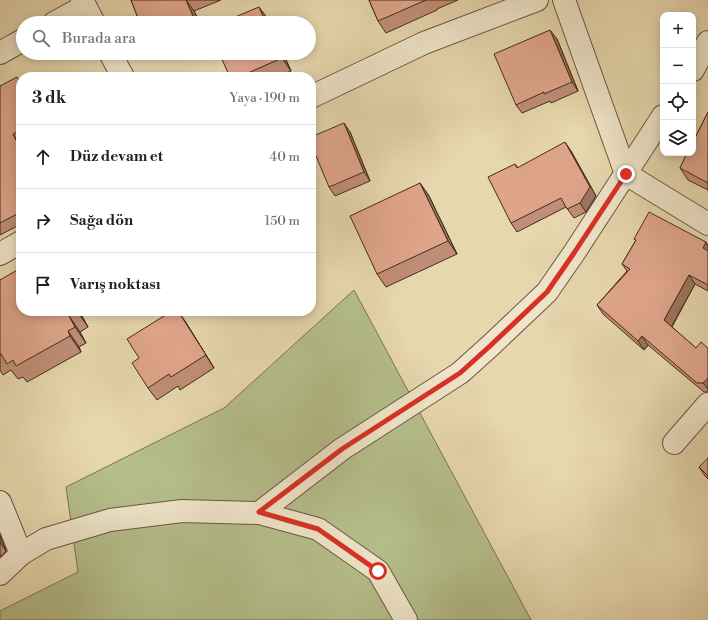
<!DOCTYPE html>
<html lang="tr">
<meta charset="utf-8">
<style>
body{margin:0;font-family:"Libre Bodoni",serif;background:#f2f2f2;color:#202124}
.controls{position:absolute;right:12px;top:12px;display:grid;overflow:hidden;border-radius:8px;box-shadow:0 2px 10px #0003}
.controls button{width:36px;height:36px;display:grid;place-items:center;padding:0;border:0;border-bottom:1px solid #e0e0e0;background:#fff;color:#202124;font:20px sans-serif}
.stop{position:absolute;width:12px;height:12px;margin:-9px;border:3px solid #d93025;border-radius:50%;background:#fff}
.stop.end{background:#d93025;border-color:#fff;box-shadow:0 1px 4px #0008}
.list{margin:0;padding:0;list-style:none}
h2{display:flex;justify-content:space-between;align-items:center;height:52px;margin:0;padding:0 16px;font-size:17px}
h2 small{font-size:13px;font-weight:400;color:#757577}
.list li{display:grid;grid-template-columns:26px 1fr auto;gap:12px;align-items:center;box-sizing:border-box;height:64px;padding:0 16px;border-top:1px solid #e0e0e0}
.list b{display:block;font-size:15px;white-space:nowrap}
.list em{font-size:13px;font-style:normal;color:#757577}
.icon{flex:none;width:22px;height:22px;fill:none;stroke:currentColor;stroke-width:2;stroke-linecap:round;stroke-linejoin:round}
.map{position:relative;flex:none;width:708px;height:620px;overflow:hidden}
.search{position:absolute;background:#fff;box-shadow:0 2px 10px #0003;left:16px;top:16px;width:300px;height:44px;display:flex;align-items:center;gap:10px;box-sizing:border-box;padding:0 14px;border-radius:22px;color:#757577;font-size:15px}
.panel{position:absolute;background:#fff;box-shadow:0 2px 10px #0003;left:16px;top:72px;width:300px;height:244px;border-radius:16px}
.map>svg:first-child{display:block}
.green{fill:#b4be8b;stroke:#7d7452}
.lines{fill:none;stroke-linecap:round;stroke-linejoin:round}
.minor-casing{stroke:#6e563e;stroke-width:24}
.minor{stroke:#efe5ca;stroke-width:22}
.wall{fill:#c08e78;stroke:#462b19}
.shaded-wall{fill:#9c7461;stroke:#462b19}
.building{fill:#dfa58b;stroke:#462b19}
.route{stroke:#d93025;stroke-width:5}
</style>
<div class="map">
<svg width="708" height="620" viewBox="0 0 708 620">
<rect width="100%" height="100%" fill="#e7d7ae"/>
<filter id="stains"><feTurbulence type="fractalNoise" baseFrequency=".005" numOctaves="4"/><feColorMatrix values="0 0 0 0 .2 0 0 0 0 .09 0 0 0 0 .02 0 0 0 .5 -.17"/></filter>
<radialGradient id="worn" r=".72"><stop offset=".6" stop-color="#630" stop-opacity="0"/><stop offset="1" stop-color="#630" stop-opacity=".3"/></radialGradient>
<!-- green -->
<path class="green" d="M354,290l177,330h-531v-9l78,-39 -12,-85 158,-79z"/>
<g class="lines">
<!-- minor casing -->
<g class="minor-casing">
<g id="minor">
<path d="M82,0l12,23"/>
<path d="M564,0l62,174 82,50"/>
<path d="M54,23l31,-17"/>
<path d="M0,53l23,-13"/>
<path d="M110,53l13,24"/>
<path d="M693,70l15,-28"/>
<path d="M311,97l113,-54 113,-43"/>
<path d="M0,254l21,-12"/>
<path d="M674,443l34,-39"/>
<path d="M0,502l21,52"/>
<path d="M259,513l83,-64 118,-76 30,-27 57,-54 27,-39 89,-137"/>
<path d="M0,574l21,-20 25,-15 64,-19 72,-9 77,2 59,16 60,42 28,49"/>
</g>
</g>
<!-- minor -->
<use href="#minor" class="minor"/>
</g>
<!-- wall -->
<g class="wall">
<path d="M131,0h90l-27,11 6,12h-60z"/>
<path d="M369,0h89l-21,9v1l-51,23 -8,-12z"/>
<path d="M557,39l21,52 -27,12 -1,-2 -28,12 -6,-8z"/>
<path d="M283,53l8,18 -14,6h-47z"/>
<path d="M21,83v59l-2,1 2,4v77l-21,11v-149z"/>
<path d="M708,112v78l-20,-10 -8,-12z"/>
<path d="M350,132l20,49 -35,15 -6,-9z"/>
<path d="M571,151l25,45 -10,16 -12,6 -8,-11 -49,25 -6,-9 4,-59 3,4z"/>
<path d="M420,183l9,13 28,58 -71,33 -9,-13z"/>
<path d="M634,239l72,3 2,4v45l-13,-7 -23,43 24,21h12v44h-4l-56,-47 -4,5 -41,-36 -6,-9 30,-34 -5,-7 14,-24z"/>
<path d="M0,280l21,31h58l9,16 -8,5 6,11 -7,4 2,5 -54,30 -4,-5 -5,2 -7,-9 -8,5 -3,-5z"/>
<path d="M185,321l29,47 -34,22 -2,-4 -21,14 -9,-12 -9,-30z"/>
<path d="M708,458v21l-3,-3 -6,-9z"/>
<path d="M0,535l6,16 -6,6z"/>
</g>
<!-- shaded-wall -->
<g class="shaded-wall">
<path d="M186,0l8,11 6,12h-2l-5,-7z"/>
<path d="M259,7l9,12 1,4h-3z"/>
<path d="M550,30l7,9 21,52 -6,-9z"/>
<path d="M280,53h3l8,18 -9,-13z"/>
<path d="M344,123l6,9 20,49 -6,-9z"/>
<path d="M13,134l8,13v3z"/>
<path d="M565,142l6,9 25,45 -10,16 -6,-9z"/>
<path d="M420,183l9,13 28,58 -9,-13z"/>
<path d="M706,242l2,4v9l-5,-7z"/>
<path d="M689,275l6,9 -25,45 -6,-9z"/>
<path d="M77,311h2l9,16z"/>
<path d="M178,311l7,10 29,47 -8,-13z"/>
<path d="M69,316l11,16 6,11 -11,-16z"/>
<path d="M68,331l11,16 2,5 -11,-16z"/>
<path d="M642,336l6,9 -4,5 -6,-9z"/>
<path d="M708,378v11l-5,-6z"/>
<path d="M0,535l6,16 -6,-9z"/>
</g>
<!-- building -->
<g class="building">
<path d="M131,0h55l7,16 -17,7h-36z"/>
<path d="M369,0h57l-48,21z"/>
<path d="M259,7l7,16h-45z"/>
<path d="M550,30l22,52 -28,12v-2l-28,13 -22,-51z"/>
<path d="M219,53h61l2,5 -43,19h-9z"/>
<path d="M17,77l4,7v46l-8,4 8,16v62l-21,11v-137z"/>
<path d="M708,112v71l-28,-15 7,-15h6v-11z"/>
<path d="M344,123l20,49 -35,15 -18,-43v-7z"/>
<path d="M565,142l25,45 -10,16 -13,6 -6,-11 -50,25 -23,-46 27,-13 2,4z"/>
<path d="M420,183l28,58 -71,33 -27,-58z"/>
<path d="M649,212l57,30 -3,6 5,3v34l-19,-10 -25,45 32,28 5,-6 7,6v30l-5,5h-6l-55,-47 -4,5 -41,-36 33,-36 -8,-5 14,-24 -2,-1z"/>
<path d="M21,268v43h56l-8,5 6,11 -7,4 2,5 -54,30 -3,-6 -6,4 -6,-10h-1v-74z"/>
<path d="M172,311h6l28,44 -35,22 -2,-3 -21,14 -16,-25 7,-5 -12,-19z"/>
<path d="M708,458v18l-9,-9z"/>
</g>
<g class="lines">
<!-- route -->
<path class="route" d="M378,571l-60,-42 -59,-17 83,-63 118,-76 30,-27 57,-54 27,-39 52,-79"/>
</g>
<rect width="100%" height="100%" filter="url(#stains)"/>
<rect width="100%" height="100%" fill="url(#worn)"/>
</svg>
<div class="controls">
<button>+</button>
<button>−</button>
<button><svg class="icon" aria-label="locate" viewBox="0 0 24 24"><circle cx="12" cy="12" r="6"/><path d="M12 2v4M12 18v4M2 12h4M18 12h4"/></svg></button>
<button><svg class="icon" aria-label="layers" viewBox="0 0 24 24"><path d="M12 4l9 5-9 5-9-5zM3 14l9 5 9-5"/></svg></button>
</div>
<div class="stop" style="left:378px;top:571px"></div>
<div class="stop end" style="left:626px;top:174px"></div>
<div class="search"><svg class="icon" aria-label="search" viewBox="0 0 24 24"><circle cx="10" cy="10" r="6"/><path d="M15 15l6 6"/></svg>Burada ara</div>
<section class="panel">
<h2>3 dk<small>Yaya · 190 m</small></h2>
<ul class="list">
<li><svg class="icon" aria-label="ahead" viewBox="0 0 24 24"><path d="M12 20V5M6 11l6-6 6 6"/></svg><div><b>Düz devam et</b></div><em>40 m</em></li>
<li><svg class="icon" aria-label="right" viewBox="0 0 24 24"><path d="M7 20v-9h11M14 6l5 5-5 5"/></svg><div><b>Sağa dön</b></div><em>150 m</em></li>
<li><svg class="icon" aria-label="arrive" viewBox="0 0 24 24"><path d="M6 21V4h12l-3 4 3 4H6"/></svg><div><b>Varış noktası</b></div></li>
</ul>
</section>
</div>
